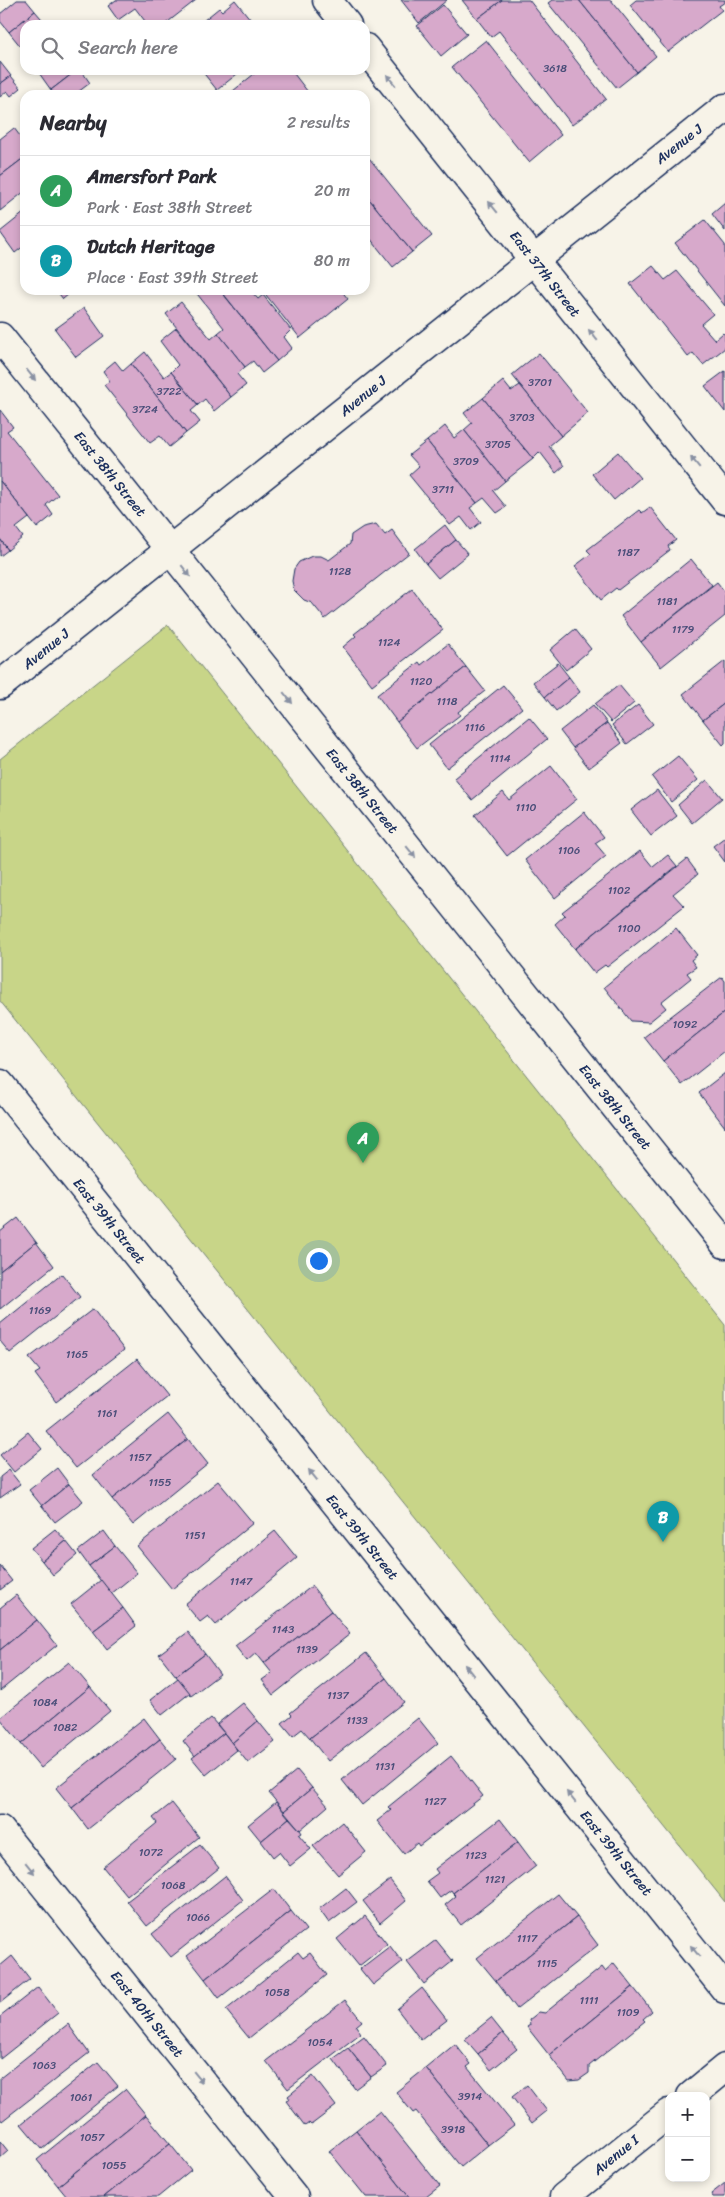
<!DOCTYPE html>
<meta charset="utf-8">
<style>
body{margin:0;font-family:Sriracha,sans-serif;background:#f2f2f3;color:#2b2b33}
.controls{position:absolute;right:15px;bottom:15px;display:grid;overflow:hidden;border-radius:10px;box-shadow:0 2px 8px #0003}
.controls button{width:45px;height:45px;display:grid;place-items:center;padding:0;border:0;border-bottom:1px solid #e1e1e2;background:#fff;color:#2b2b33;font:25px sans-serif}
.you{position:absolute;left:318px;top:1260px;width:18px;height:18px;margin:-12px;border:4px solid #fff;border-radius:50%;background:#1a73e8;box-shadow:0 0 0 8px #1a73e833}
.badge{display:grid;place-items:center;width:32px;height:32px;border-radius:50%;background:#1b2f5e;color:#fff;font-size:16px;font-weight:700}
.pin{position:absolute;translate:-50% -41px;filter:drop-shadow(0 1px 2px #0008)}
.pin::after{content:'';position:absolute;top:26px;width:18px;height:15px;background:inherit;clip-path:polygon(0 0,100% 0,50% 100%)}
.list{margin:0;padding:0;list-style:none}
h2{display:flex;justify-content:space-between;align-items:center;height:65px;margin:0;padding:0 20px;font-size:21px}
h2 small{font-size:16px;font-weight:400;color:#7c7c81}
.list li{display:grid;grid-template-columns:32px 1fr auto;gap:15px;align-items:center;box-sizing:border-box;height:70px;padding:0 20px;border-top:1px solid #e1e1e2}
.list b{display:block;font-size:19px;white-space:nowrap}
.list p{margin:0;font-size:16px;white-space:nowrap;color:#7c7c81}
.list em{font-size:16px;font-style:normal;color:#7c7c81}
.icon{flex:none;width:28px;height:28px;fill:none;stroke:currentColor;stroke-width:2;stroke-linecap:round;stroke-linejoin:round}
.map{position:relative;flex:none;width:725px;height:2197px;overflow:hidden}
.search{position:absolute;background:#fff;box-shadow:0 2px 8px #0003;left:20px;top:20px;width:350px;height:55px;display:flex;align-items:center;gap:12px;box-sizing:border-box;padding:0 18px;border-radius:15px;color:#7c7c81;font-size:19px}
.panel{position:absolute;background:#fff;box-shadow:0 2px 8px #0003;left:20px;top:90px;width:350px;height:205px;border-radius:15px}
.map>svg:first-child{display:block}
.green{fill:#c8d588;stroke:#728273}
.building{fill:#d7a9cb;stroke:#1b2f5e}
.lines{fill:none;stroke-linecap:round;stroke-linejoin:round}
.minor-casing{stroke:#1b2f5e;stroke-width:31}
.minor{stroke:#f7f3e8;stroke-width:28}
.oneway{fill:#8991a3}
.labels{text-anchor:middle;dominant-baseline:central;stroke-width:4;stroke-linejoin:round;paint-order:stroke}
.number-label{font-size:11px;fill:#4a4e79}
.street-label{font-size:14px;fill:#1b2f5e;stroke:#f7f3e8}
</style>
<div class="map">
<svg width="725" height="2197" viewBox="0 0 725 2197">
<rect width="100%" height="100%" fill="#f7f3e8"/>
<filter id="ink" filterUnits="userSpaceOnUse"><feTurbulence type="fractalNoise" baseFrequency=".02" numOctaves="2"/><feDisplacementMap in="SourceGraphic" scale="10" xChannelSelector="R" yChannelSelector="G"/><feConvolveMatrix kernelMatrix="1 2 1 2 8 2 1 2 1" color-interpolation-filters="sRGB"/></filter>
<g filter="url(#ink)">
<!-- green -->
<path class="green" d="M168,625l557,700v577l-725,-901v-242z"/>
<!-- building -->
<g class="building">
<path d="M17,0h9l9,11 -26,21 -9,-11v-7z"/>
<path d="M116,0h80l-32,25h-16l-13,-17 -17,12 -10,-14z"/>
<path d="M235,0l20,25h-57l21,-17 3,3z"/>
<path d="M401,0h46l-28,23z"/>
<path d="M462,0h40l-25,19z"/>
<path d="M502,0h27l77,99 -34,26 -73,-94 -8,6 -14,-18z"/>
<path d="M552,0h27l58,72 -20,16 -69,-85z"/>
<path d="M579,0h32l45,56 -19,16z"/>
<path d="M636,0h89v2l-6,4 3,4 -54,42 -38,-47z"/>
<path d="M443,5l24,29 -26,22 -24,-30z"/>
<path d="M35,11l12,14h-22v18l-4,4 -12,-15z"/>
<path d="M486,40l75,95 -32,27 -77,-95z"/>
<path d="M0,62l11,14 -11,8z"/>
<path d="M43,70h34l-26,20 -12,-17z"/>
<path d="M77,70h4l9,13 -16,12h-19l-4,-5z"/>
<path d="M201,70h41l-25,20z"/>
<path d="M259,70h32l17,22 -4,3h-76z"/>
<path d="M11,76l10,12 -10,8 -4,-5 -7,6v-13z"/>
<path d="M14,128l6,8 5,-4v25l-25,19v-37z"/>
<path d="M365,153l67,83 -20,16 -47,-58z"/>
<path d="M25,157v34l-25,20v-35z"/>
<path d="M365,194l47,58 -19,15 -28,-35z"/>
<path d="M725,203v28l-13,-17z"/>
<path d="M25,212v33l-10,8 -15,-21z"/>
<path d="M705,220l20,25v61l-50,-63z"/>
<path d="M653,266l12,14 12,-9 36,43 -12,10 14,16 8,-7 2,2v13l-22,17 -10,-12 -5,4 -58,-73z"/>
<path d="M56,290h18l-11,9z"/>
<path d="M194,290h26l57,71 -15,12 -9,-12 -8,6 -27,-34 6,-5z"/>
<path d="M225,290h25l8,9 5,-4 28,35 -7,7 8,11 -15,13 -55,-69z"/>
<path d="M262,290h79l7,9 -48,39z"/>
<path d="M181,302l30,37 7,-6 27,34 -8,7 9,11 -15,12 -65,-83z"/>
<path d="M84,308l20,28 -28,21 -21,-28z"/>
<path d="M176,328l55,69 -17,14 -9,-12 -7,6 -27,-33 7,-7 -18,-24z"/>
<path d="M145,352l19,25 7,-5 27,33 -7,6 9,11 -14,11 -55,-69z"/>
<path d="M539,353l49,60 -27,23 -49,-61z"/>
<path d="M115,361l8,10 8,-7 55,69 -17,14 -9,-11 -10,7 -46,-58 6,-4 -7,-10z"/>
<path d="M725,371v41l-20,-26z"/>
<path d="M503,381l8,10 9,-6 41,51 -12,10 15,20 -8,7 -16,-21 -7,7 -50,-61z"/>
<path d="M483,398l50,61 -28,22 -41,-51 8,-7 -8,-10z"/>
<path d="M0,410l13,17 -6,4 51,64 -12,10 7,10 -16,13 -37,-47z"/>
<path d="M445,426l9,12 10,-8 41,51 -12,10 13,16 -9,6 -13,-15 -7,5 -50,-62z"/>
<path d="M427,441l50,62 -7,5 11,14 -10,8 -10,-13 -11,8 -41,-50 10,-9 -10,-11z"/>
<path d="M618,452l22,26 -26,22 -22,-26z"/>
<path d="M0,481l29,37 -13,10 7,9 -15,13 -8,-11z"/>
<path d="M650,507l26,33 -8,6 2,4 -52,40 -2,-2 -15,12 -26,-34 16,-12 -4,-4 52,-40 3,3z"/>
<path d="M376,524l9,11 7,-5 17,23 -84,66 -13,-16 -8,-3 -10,-10 -2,-9 2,-12 5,-7 13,-6h9l8,4 21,-16 1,-9 12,-8z"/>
<path d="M445,525l11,15 -30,24 -11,-15z"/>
<path d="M0,539l8,11 -8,6z"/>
<path d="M456,540l12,14 -30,24 -12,-14z"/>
<path d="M691,559l21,26 -71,57 -20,-26z"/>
<path d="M717,582l8,10v24l-64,51 -20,-25z"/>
<path d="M412,589l31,41 -71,55 -29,-38 13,-11 -2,-2z"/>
<path d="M575,629l16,20 -25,21 -16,-20z"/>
<path d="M448,644l18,23 -69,55 -20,-27 42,-33 2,3z"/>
<path d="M725,661v42l-22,17 -20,-26z"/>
<path d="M558,663l11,14 -24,20 -12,-15z"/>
<path d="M466,667l19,24 -27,21 2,3 -43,33 -20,-26z"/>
<path d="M569,677l11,15 -24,19 -11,-14z"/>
<path d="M503,685l19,23 -75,60 -18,-23z"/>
<path d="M619,685l15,18 -23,19 -16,-18z"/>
<path d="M725,703v40l-2,2 -20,-25z"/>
<path d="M593,705l14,18 -34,25 -13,-17z"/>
<path d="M638,705l15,19 -26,20 -15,-19z"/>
<path d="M529,717l18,22 -75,61 -18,-22z"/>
<path d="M607,723l15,20 -33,25 -16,-20z"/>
<path d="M678,756l20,24 -27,22 -19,-25z"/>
<path d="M551,766l26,33 -70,57 -32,-41 28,-23 6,8z"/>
<path d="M707,780l15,18 -30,25 -14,-18z"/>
<path d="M657,790l20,26 -26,20 -20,-26z"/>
<path d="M584,812l20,25 -9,6 11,13 -51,42 -30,-38z"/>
<path d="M725,837v25l-12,-16z"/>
<path d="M640,851l13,16 15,-12 9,11 -102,83 -20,-25 10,-9 -3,-3z"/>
<path d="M687,859l11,15 -25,20 11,12 -77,61 -2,-2 -11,8 -19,-24z"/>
<path d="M676,928l21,27 -6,5 5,7 -9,6 4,5 -30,24 5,6 -17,14 -18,-1 -27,-34z"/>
<path d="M722,977l3,4v31l-62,49 -19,-24z"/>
<path d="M725,1012v39l-43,34 -19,-24z"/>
<path d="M725,1073v54l-26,-34z"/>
<path d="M18,1218l18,24 -36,29v-39z"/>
<path d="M36,1242l18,24 -54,43v-38z"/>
<path d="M62,1274l18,23 -70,56 -10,-12v-17z"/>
<path d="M93,1309l31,41 -68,52 -21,-28 5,-3 -11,-13z"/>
<path d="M137,1359l30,37 -91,72 -30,-37z"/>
<path d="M168,1414l20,25 -76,60 -19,-24z"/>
<path d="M28,1432l14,17 -28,23 -14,-17z"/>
<path d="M188,1439l20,25 -75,61 -21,-26z"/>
<path d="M57,1468l12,16 -27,22 -13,-16z"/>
<path d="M9,1470l11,14 -20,14v-21z"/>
<path d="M218,1481l35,42 -81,66 -35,-43z"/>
<path d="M69,1484l14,17 -28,21 -13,-16z"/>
<path d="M55,1529l11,12 -24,20 -11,-13z"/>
<path d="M104,1531l11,15 -26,20 -11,-15z"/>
<path d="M275,1531l22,27 -81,67 -8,-9 -8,6 -15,-18z"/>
<path d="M66,1541l11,14 -24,20 -11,-14z"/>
<path d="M115,1546l22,27 -26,21 -22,-28z"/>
<path d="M0,1566l12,15 -12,9z"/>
<path d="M101,1580l22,28 -30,23 -22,-27z"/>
<path d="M312,1586l19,25 -67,52 -8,-10 -9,8 -12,-15z"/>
<path d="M16,1595l21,25 -37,30v-42z"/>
<path d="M123,1608l13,18 -29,23 -14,-18z"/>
<path d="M331,1611l19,23 -77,61 -11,-15 10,-7 -8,-10z"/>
<path d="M37,1620l20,25 -57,46v-41z"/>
<path d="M188,1632l17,22 -29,22 -17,-22z"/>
<path d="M366,1653l20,25 -76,60 -8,-9 -9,7 -11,-13 10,-8 -2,-2z"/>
<path d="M205,1654l15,20 -29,22 -15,-20z"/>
<path d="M69,1662l21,25 -69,57 -21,-26z"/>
<path d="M178,1678l12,15 -28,22 -12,-15z"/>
<path d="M386,1678l18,24 -76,59 -18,-23z"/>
<path d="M90,1687l20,24 -69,57 -20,-24z"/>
<path d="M243,1703l15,18 -26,22 -15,-19z"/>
<path d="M144,1718l16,21 -88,69 -16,-20z"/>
<path d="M211,1718l13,15 -29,23 -12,-15z"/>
<path d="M418,1718l20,25 -76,62 -20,-25z"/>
<path d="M258,1721l17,21 -27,21 -16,-20z"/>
<path d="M224,1733l13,17 -31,25 -14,-17z"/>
<path d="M160,1739l16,20 -88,70 -16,-21z"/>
<path d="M451,1756l32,40 -64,50 -2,-3 -13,11 -27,-33 14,-11 -3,-3z"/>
<path d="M297,1770l15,18 -28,23 -15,-18z"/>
<path d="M312,1788l16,18 -28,24 -16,-19z"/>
<path d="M276,1802l13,16 -28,23 -13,-16z"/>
<path d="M172,1803l27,34 -72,59 -24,-29 54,-44 -4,-5z"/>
<path d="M289,1818l11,12 2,3 -3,2 12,14 -21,17 -11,-14 -6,5 -12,-16z"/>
<path d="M500,1819l18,23 -65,51 -2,-3 -11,8 -13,-17 11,-8 -3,-4z"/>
<path d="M342,1822l24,30 -28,23 -25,-29z"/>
<path d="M518,1842l18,24 -75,59 -16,-20 11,-9 -3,-3z"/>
<path d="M200,1845l19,23 -72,58 -20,-25z"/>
<path d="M225,1876l18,24 -72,57 -19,-23z"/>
<path d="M390,1880l16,21 -26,22 -17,-22z"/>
<path d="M346,1888l11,14 -28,21 -10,-14z"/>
<path d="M274,1889l17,22 -86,68 -18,-23z"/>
<path d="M558,1894l19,23 -81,64 -19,-23z"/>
<path d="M291,1911l15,19 -87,68 -14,-19z"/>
<path d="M365,1916l22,28 -28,22 -22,-27z"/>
<path d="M577,1917l21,28 -81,64 -21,-28z"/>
<path d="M436,1940l17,21 -29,23 -17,-22z"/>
<path d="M390,1946l12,16 -29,23 -13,-16z"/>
<path d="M298,1952l5,6 7,-5 17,22 -78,63 -23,-28z"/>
<path d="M12,1956l18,23 -30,24v-37z"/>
<path d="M614,1963l19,24 -84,68 -22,-28 3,-2 -1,-5 10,-8 6,1 57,-46 3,4z"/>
<path d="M38,1987l20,26 -58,46v-42z"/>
<path d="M633,1987l19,24 -9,8 2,2 -56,45v7l-10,7 -10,1 -20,-26z"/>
<path d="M422,1988l25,32 -26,20 -24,-31z"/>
<path d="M345,2000l17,21 -6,5 5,7 -73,56 -22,-28z"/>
<path d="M491,2018l12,15 -25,21 -13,-15z"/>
<path d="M68,2024l21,29 -87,68 -2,-3v-40z"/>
<path d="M503,2033l14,16 -26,21 -13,-16z"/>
<path d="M364,2036l23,30 -16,11 -23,-29z"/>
<path d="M455,2044l16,20 -4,3 47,58 -26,20 -62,-77z"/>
<path d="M348,2048l23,29 -16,12 -22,-30z"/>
<path d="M98,2062l20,24 -76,63 -21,-25z"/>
<path d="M426,2068l62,77 -27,22 -45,-56 -3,2 -17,-21z"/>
<path d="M313,2076l23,30 -25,19 -2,-2 -4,3 -19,-25 4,-2 -2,-3z"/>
<path d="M527,2085l20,26 -15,12 -20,-26z"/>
<path d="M125,2089l21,26 -88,71 -21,-26z"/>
<path d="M380,2111l60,75 -14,11h-17l-53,-67z"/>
<path d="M146,2115l24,29 -66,53h-37l-9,-11z"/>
<path d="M356,2130l53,67h-43l-37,-46z"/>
<path d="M0,2141l8,10 -8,7z"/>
<path d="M170,2144l21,26 -33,27h-54z"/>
<path d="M725,2183v14h-12l-2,-3z"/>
</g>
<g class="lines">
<!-- minor casing -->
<g class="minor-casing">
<g id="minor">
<path d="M327,0l20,25"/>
<path d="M365,48l360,452"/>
<path d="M0,337l725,907"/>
<path d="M0,685l725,-577"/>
<path d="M0,1084l725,905"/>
<path d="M0,1830l294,367"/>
<path d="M691,2096l34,-28"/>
<path d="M564,2197l105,-84"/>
</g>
</g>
<!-- minor -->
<use href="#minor" class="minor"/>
</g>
<!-- one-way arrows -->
<defs><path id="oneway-solid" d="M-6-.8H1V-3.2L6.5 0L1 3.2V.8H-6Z" transform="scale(1.25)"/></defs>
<g class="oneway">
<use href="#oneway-solid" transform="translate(391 80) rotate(-129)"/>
<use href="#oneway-solid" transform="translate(493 207) rotate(-129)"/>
<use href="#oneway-solid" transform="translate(593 335) rotate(-129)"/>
<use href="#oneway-solid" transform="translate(31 375) rotate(51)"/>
<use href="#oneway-solid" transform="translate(695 462) rotate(-129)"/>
<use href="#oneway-solid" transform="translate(186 571) rotate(52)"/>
<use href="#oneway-solid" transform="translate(288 698) rotate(51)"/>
<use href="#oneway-solid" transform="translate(411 852) rotate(51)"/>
<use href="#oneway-solid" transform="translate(313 1475) rotate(-129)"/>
<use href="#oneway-solid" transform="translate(469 1670) rotate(-129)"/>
<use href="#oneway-solid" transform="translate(571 1797) rotate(-129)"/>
<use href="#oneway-solid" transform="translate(30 1868) rotate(51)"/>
<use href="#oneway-solid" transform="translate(695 1951) rotate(-129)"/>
<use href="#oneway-solid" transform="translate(198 2077) rotate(51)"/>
</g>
</g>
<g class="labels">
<!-- number labels -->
<g class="number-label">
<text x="555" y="68">3618</text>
<text x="540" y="382">3701</text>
<text x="169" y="391">3722</text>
<text x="145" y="409">3724</text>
<text x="522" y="417">3703</text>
<text x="498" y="444">3705</text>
<text x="466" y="461">3709</text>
<text x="443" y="489">3711</text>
<text x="628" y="552">1187</text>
<text x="340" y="571">1128</text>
<text x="667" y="601">1181</text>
<text x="683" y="629">1179</text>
<text x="389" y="642">1124</text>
<text x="421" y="681">1120</text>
<text x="447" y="701">1118</text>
<text x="475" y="727">1116</text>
<text x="500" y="758">1114</text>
<text x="526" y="807">1110</text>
<text x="569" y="850">1106</text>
<text x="619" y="890">1102</text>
<text x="629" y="928">1100</text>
<text x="685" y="1024">1092</text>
<text x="40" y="1310">1169</text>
<text x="77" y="1354">1165</text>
<text x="107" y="1413">1161</text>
<text x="140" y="1457">1157</text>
<text x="160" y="1482">1155</text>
<text x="195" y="1535">1151</text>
<text x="241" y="1581">1147</text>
<text x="283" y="1629">1143</text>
<text x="307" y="1649">1139</text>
<text x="338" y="1695">1137</text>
<text x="45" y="1702">1084</text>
<text x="357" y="1720">1133</text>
<text x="65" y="1727">1082</text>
<text x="385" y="1766">1131</text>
<text x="435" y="1801">1127</text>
<text x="151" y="1852">1072</text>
<text x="476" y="1855">1123</text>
<text x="495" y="1879">1121</text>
<text x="173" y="1885">1068</text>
<text x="198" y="1917">1066</text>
<text x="527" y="1938">1117</text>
<text x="547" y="1963">1115</text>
<text x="277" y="1992">1058</text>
<text x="589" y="2000">1111</text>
<text x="628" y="2012">1109</text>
<text x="320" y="2042">1054</text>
<text x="44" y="2065">1063</text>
<text x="470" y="2096">3914</text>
<text x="81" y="2097">1061</text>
<text x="453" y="2129">3918</text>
<text x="92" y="2137">1057</text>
<text x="114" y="2165">1055</text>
</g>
<!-- street labels -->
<g class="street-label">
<text transform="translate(679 144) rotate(-38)">Avenue J</text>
<text transform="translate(545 274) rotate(52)">East 37th Street</text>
<text transform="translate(363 396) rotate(-39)">Avenue J</text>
<text transform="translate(110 474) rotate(51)">East 38th Street</text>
<text transform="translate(46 649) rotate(-39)">Avenue J</text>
<text transform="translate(362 791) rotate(51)">East 38th Street</text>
<text transform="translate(615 1107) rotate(51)">East 38th Street</text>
<text transform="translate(109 1221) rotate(51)">East 39th Street</text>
<text transform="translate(362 1537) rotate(51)">East 39th Street</text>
<text transform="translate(616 1853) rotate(51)">East 39th Street</text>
<text transform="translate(147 2014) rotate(51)">East 40th Street</text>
<text transform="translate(616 2155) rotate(-39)">Avenue I</text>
</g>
</g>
</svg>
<div class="controls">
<button>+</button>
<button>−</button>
</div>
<div class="you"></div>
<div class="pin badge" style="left:363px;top:1163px;background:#2e9e5b">A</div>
<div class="pin badge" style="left:663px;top:1542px;background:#0f9aa8">B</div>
<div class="search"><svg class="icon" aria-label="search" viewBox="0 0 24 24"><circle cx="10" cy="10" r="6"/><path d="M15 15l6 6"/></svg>Search here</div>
<section class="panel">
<h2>Nearby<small>2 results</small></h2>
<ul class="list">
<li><span class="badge" style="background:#2e9e5b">A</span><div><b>Amersfort Park</b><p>Park · East 38th Street</p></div><em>20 m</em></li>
<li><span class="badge" style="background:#0f9aa8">B</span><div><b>Dutch Heritage</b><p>Place · East 39th Street</p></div><em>80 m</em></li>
</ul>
</section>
</div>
